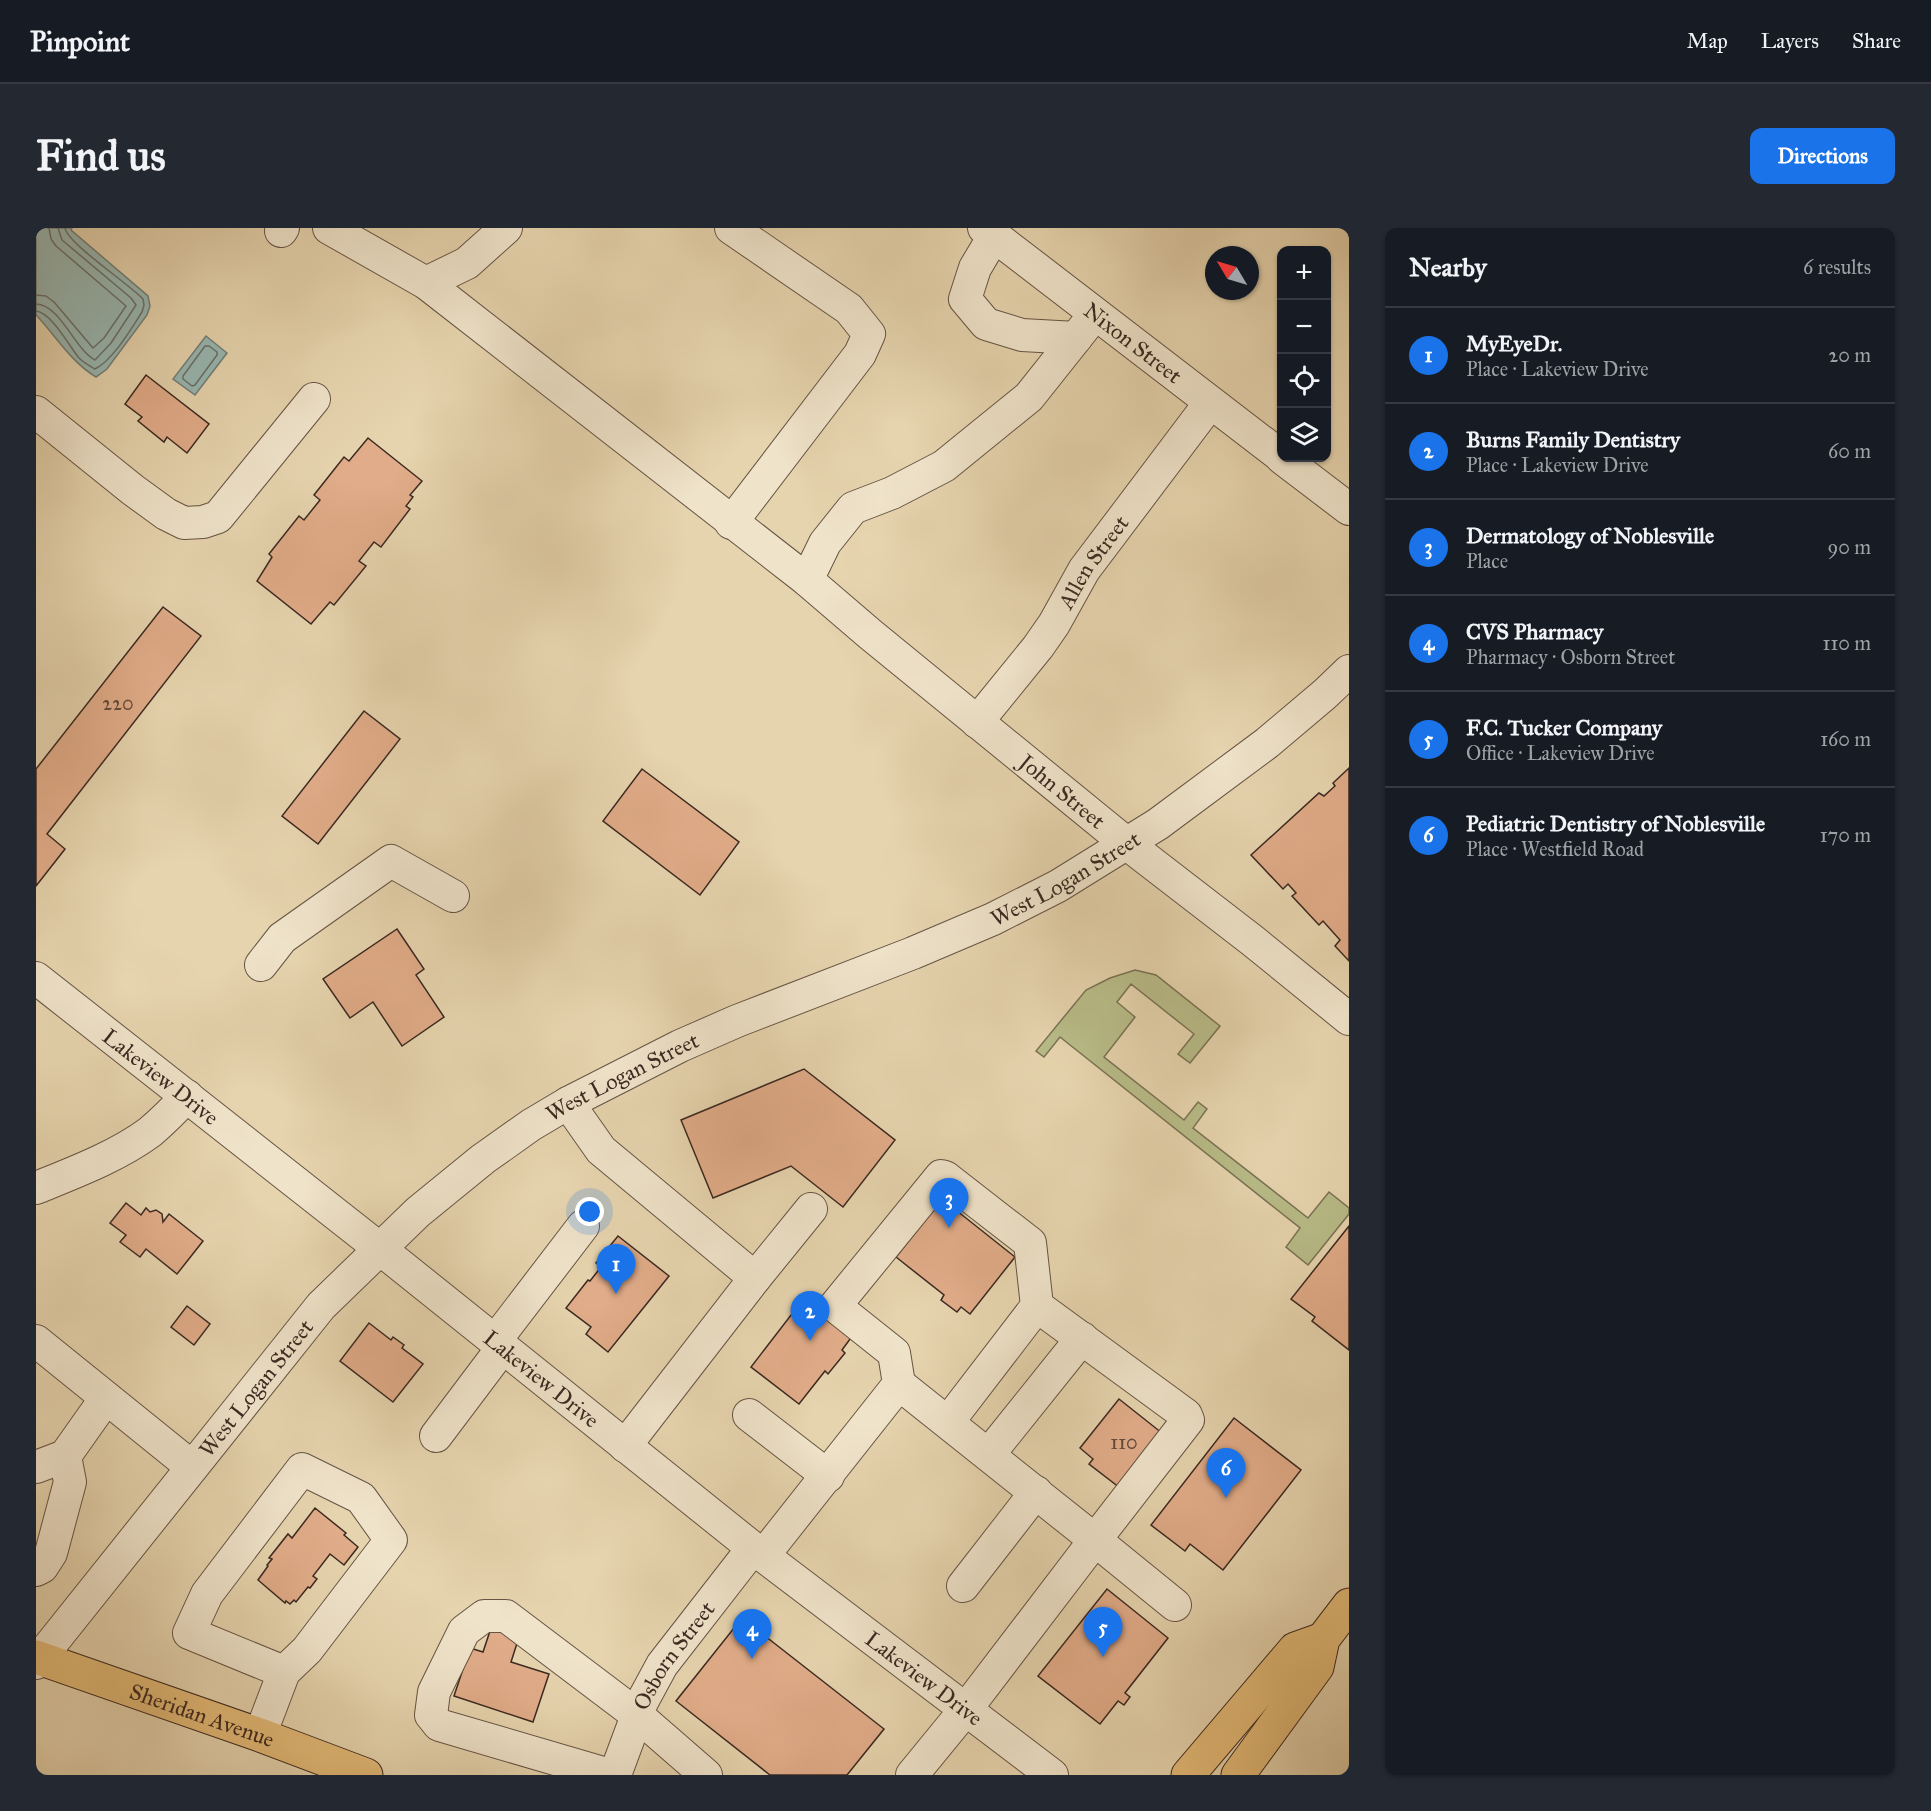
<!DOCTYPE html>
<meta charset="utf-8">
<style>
body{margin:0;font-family:"IM FELL Great Primer",serif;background:#242831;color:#f1f3f6}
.controls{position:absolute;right:18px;top:18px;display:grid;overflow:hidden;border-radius:12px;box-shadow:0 2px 4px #0004}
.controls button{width:54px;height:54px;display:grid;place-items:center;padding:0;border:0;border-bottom:2px solid #363941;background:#171b24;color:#f1f3f6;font:30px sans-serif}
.compass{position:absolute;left:1169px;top:18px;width:54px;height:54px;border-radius:50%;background:#171b24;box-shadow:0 2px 4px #0004;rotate:308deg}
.you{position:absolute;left:554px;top:984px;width:21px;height:21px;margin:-15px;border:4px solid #fff;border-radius:50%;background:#1a73e8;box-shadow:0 0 0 9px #1a73e833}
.badge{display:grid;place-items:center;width:39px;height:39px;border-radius:50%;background:#1a73e8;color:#fff;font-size:20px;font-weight:700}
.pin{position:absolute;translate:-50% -50px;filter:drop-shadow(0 2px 3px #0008)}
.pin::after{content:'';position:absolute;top:32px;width:21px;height:18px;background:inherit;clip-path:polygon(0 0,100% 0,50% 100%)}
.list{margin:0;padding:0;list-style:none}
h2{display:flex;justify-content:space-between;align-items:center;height:78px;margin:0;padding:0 24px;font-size:26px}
h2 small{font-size:20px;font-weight:400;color:#9ea1a6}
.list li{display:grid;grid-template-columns:39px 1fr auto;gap:18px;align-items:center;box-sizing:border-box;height:96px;padding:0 24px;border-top:2px solid #363941}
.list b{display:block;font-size:22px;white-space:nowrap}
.list p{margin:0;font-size:20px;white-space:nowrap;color:#9ea1a6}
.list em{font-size:20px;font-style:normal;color:#9ea1a6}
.icon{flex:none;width:33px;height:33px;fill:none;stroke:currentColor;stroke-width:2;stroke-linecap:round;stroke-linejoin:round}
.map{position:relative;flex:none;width:1313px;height:1547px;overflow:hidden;border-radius:12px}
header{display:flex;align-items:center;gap:36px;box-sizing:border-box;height:84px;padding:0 30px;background:#171b24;border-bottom:2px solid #363941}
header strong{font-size:28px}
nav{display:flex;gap:33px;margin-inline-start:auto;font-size:21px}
.intro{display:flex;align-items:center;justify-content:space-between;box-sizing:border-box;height:144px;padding:0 36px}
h1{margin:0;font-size:42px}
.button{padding:15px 27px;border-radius:12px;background:#1a73e8;color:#fff;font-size:21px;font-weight:700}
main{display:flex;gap:36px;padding:0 36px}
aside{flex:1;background:#171b24;border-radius:12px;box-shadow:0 2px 4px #0004}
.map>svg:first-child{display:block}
.green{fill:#b8bc88;stroke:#7a7254;stroke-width:1.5}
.water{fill:#98b7b2;stroke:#737e78;stroke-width:1.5}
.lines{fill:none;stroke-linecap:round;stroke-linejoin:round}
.shore{stroke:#6a706a;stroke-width:1.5}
.building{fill:#e1ac89;stroke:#3b2921;stroke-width:1.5}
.minor-casing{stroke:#665444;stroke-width:34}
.major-casing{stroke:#3b2921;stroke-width:35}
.minor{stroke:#efe3ca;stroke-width:32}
.major{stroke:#e3ba77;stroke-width:33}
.labels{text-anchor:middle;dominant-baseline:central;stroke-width:5;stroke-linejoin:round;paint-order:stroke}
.number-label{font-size:20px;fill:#644a3b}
.street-label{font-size:22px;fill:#3b2921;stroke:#efe3ca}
</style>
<header>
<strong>Pinpoint</strong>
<nav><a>Map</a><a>Layers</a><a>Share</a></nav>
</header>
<div class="intro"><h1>Find us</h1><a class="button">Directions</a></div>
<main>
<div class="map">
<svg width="1313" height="1547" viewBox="0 0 1313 1547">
<rect width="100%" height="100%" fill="#e6d4ae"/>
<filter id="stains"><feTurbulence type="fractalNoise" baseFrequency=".00333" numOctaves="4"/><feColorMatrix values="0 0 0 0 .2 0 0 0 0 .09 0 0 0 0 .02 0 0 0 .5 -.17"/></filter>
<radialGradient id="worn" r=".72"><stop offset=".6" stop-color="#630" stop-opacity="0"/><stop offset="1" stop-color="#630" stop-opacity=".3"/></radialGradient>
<!-- green -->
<path class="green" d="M1099,742l21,5 64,51 -30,37 -12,-9 16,-20 -63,-50 -14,18 18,15 -31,40 80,63 14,-18 9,7 -14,19 115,90 21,-26 20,16v6l-41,51 -22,-18 14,-19 -240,-191 -16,20 -8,-6 50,-61 24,-12z"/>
<!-- water -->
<g class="water">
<path d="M0,0h36l-1,2 77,66 2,10 -3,9 -40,54 -11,8c-25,-15 -40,-41 -60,-62z"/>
<path d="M170,108l21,17 -32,42 -22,-16z"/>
</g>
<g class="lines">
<!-- shore -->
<g class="shore">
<path d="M0,67l10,1 8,6 39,46 11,-10 22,-32 -70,-60 -5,-7 -2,-11"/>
<path d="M0,76c25,1 38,45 59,56l16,-17 25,-38 -5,-7 -69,-58 -4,-12"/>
<path d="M0,83c16,2 33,35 43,47 5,5 11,8 16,11 18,-9 36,-40 47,-57l2,-7 -1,-6c-14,-15 -76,-56 -78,-71"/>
<path d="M169,118h4l8,6v3l-22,30 -3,1 -9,-7v-3z"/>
</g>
</g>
<!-- building -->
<g class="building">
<path d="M110,147l63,49 -22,29 -20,-16 -3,5 -26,-21 4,-4 -17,-13z"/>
<path d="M332,210l54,43 -12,14 3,2 -7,9 4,3 -29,38 -7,-5 -15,19 7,5 -32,39 -4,-3 -19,22 -54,-43 15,-24 -3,-3 30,-38 5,4 16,-20 -6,-5 30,-38 5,4z"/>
<path d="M127,379l38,29 -154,198 18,15 -29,37v-117z"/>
<path d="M328,483l36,28 -82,105 -36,-28z"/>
<path d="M1313,540v193l-14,-15 5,-6 -17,-19 -4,4 -27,-29 4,-3 -8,-9 -5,5 -32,-34 68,-62 5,3 11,-10 -2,-3z"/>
<path d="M606,541l97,73 -39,53 -97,-74z"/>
<path d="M361,701l27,40 -8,6 28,42 -42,29 -29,-44 -23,16 -27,-39z"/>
<path d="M768,841l91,71 -52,67 -52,-41 -78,32 -32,-78z"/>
<path d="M906,971l73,58 -45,57 -9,-7 -4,5 -16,-12 3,-5 -48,-38z"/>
<path d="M90,975l15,12 5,-7 4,4 6,-2 6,4 1,8 6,-8 34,27 -26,33 -31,-25 -6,8 -20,-15 6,-7 -16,-12z"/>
<path d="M1313,998v124l-37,-29 3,-4 -24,-18z"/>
<path d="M582,1008l51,40 -61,76 -22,-18 5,-7 -25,-19 22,-28 2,1 11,-14 -5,-4z"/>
<path d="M772,1065l48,38 -14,19 3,3 -17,21 -3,-3 -26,33 -48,-37z"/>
<path d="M151,1078l23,18 -16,21 -23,-18z"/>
<path d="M333,1095l22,17 2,-3 11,8 -2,3 21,16 -30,38 -53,-41z"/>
<path d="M1083,1171l48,38 -43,54 -35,-27 4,-5 -13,-11z"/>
<path d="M1198,1190l67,52 -78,100 -33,-26 -5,7 -34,-26z"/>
<path d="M279,1280l31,25 -2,2 14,12 -14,18 -14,-11 -17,22 4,3 -7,9 -2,-1 -12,15 -2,-2 -4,4 -4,-3 -1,2 -27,-23 10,-14 -1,-1 5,-6 -3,-1 19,-24 4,4z"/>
<path d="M1071,1361l61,49 -43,55 5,4 -6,8 -6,-4 -18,23 -62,-48z"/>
<path d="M706,1390l142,111 -37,46h-77l-94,-74z"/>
<path d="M456,1397l28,9 -9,28 38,12 -16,48 -79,-26 16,-48 13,4z"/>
</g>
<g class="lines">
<!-- minor casing -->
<g class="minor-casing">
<g id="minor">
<path id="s1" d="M293,0l97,55 381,297 63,54 256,209 127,98 96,78"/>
<path d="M695,0l118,81 20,25 -9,20 -129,169"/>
<path id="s2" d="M948,0l298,229"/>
<path d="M245,3l2,-3"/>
<path d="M958,8l-19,32 -10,31 21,25 36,11 54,3"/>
<path d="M390,55l41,-20 39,-35"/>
<path d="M0,184l97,78 33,24 18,9 19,-1 15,-5 96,-118"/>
<path d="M1246,230l67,51"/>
<path d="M771,352l18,-37 28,-35 39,-15 52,-27 85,-69 66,-83"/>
<path id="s3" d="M941,494l61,-75 16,-23 30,-54 126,-167"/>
<path d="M225,737l21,-27 109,-77 62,35"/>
<path id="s4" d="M0,750l343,270 374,300 299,227"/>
<path d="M532,875l33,47 154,128 -130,168"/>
<path d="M0,960c37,-15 82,-32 114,-56 13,-11 25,-23 37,-36"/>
<path d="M719,1050l56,-69"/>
<path d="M0,1113l156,126"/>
<path d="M459,1113l88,-115"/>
<path d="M863,1156l-5,-31 -59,-47 106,-130 4,1 85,66 7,63 -89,116"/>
<path d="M713,1187l79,61"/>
<path d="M400,1208l67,-89"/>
<path d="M953,1226l93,-116"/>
<path d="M0,1239l29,-11 41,-58"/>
<path d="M727,1328l136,-172 196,156 93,-120 -2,-5 -149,-109"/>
<path d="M0,1342l6,-3 9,-14 19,-71 -5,-26"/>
<path d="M927,1358l73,-94"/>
<path id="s5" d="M0,1435l285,-357 97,-94 65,-53 48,-34 37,-22 112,-57 57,-25 176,-68 80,-34 65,-33 100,-62 109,-81 58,-49 24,-23"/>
<path d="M224,1507l24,-63 23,-22 84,-110 -30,-42 -59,-29 -95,125 -18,39 95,39"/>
<path d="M574,1547l-171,-50 -8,-10 3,-23 30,-61 20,-15h22l131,99 69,60"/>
<path id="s6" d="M579,1547l27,-73 20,-37 91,-117"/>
<path d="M876,1547l54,-66 129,-169 80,65"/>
</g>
</g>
<!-- major casing -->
<g class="major-casing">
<g id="major">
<path id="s7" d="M0,1429l224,78 106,40"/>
<path d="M1152,1547l107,-126 28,-10"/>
<path d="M1202,1547l79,-108 6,-28 26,-34"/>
</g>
</g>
<!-- minor -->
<use href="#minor" class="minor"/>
<!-- major -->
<use href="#major" class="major"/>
</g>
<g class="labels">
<!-- number labels -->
<g class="number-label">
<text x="82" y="475">220</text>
<text x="1088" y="1214">110</text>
</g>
<!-- street labels -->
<g class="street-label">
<text stroke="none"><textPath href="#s2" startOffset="188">Nixon Street</textPath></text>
<text stroke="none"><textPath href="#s3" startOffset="198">Allen Street</textPath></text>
<text stroke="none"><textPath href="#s1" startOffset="926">John Street</textPath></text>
<text stroke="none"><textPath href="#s5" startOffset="1324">West Logan Street</textPath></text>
<text stroke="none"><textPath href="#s4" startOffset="159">Lakeview Drive</textPath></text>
<text stroke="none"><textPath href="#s5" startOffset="838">West Logan Street</textPath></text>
<text stroke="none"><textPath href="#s4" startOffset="645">Lakeview Drive</textPath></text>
<text stroke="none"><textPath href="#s5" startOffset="352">West Logan Street</textPath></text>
<text stroke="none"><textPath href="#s6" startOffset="134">Osborn Street</textPath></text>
<text stroke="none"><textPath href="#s4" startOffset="1131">Lakeview Drive</textPath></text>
<text stroke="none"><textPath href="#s7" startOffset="176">Sheridan Avenue</textPath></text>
</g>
</g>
<rect width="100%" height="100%" filter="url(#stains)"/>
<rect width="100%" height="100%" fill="url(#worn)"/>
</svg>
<div class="controls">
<button>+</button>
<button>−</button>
<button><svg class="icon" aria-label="locate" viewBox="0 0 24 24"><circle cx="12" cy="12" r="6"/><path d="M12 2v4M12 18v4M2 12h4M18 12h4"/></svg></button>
<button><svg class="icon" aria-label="layers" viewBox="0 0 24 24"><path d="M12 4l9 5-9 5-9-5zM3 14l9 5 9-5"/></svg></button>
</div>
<svg class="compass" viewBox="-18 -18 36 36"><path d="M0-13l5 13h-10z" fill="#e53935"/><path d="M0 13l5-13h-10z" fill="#9ea1a6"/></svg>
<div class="you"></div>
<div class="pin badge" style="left:580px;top:1066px">1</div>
<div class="pin badge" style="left:774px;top:1113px">2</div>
<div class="pin badge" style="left:913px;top:1000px">3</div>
<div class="pin badge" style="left:716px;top:1431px">4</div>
<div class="pin badge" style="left:1067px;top:1429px">5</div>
<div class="pin badge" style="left:1190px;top:1270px">6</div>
</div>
<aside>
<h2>Nearby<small>6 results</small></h2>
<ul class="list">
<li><span class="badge">1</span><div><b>MyEyeDr.</b><p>Place · Lakeview Drive</p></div><em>20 m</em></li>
<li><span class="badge">2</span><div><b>Burns Family Dentistry</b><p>Place · Lakeview Drive</p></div><em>60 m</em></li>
<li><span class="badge">3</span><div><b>Dermatology of Noblesville</b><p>Place</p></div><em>90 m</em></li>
<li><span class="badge">4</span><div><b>CVS Pharmacy</b><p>Pharmacy · Osborn Street</p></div><em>110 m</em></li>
<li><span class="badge">5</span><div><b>F.C. Tucker Company</b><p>Office · Lakeview Drive</p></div><em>160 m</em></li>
<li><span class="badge">6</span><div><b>Pediatric Dentistry of Noblesville</b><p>Place · Westfield Road</p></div><em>170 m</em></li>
</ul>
</aside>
</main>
